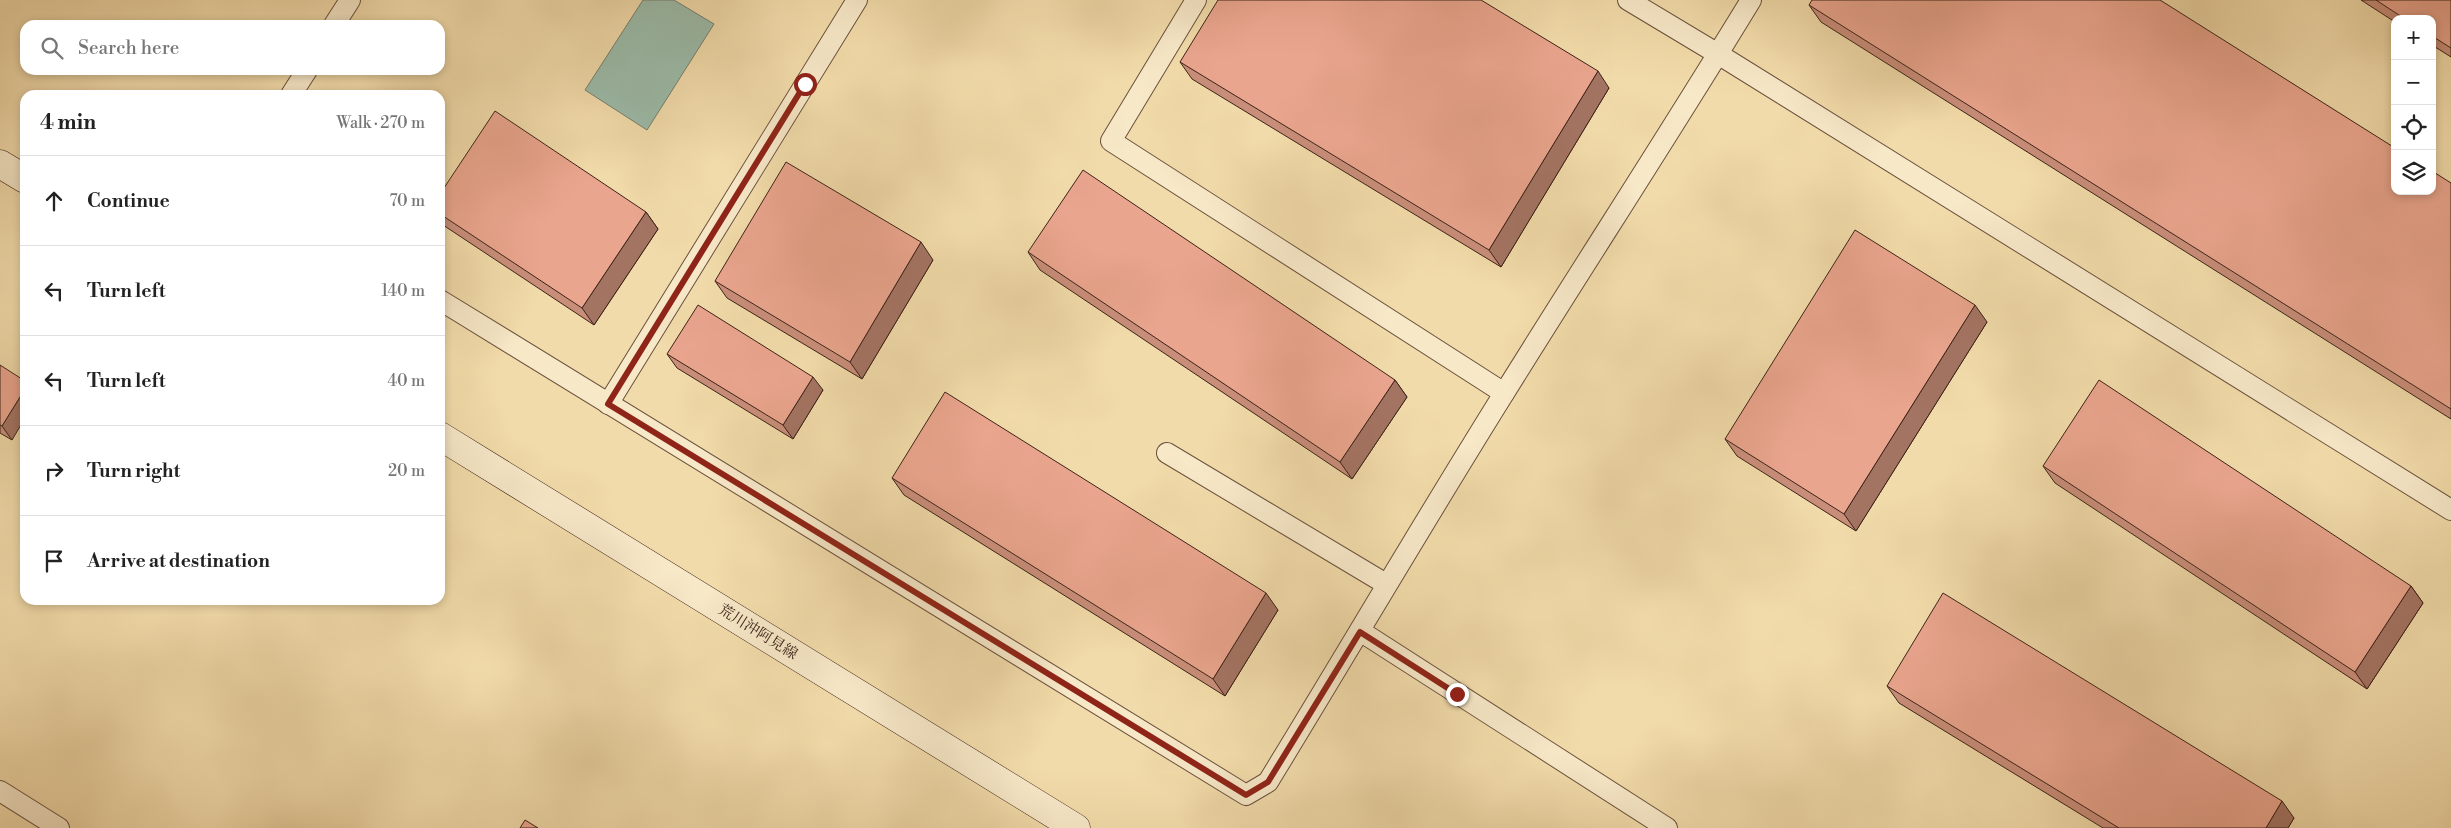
<!DOCTYPE html>
<meta charset="utf-8">
<style>
body{margin:0;font-family:"Libre Bodoni","Noto Serif JP",serif;background:#f2f2f2;color:#222}
.controls{position:absolute;right:15px;top:15px;display:grid;overflow:hidden;border-radius:10px;box-shadow:0 2px 8px #0003}
.controls button{width:45px;height:45px;display:grid;place-items:center;padding:0;border:0;border-bottom:1px solid #e0e0e0;background:#fff;color:#222;font:25px sans-serif}
.stop{position:absolute;width:15px;height:15px;margin:-11px;border:4px solid #8f2418;border-radius:50%;background:#fff}
.stop.end{background:#8f2418;border-color:#fff;box-shadow:0 1px 5px #0008}
.list{margin:0;padding:0;list-style:none}
h2{display:flex;justify-content:space-between;align-items:center;height:65px;margin:0;padding:0 20px;font-size:21px}
h2 small{font-size:16px;font-weight:400;color:#767676}
.list li{display:grid;grid-template-columns:32px 1fr auto;gap:15px;align-items:center;box-sizing:border-box;height:90px;padding:0 20px;border-top:1px solid #e0e0e0}
.list b{display:block;font-size:19px;white-space:nowrap}
.list em{font-size:16px;font-style:normal;color:#767676}
.icon{flex:none;width:28px;height:28px;fill:none;stroke:currentColor;stroke-width:2;stroke-linecap:round;stroke-linejoin:round}
.map{position:relative;flex:none;width:2451px;height:828px;overflow:hidden}
.search{position:absolute;background:#fff;box-shadow:0 2px 8px #0003;left:20px;top:20px;width:425px;height:55px;display:flex;align-items:center;gap:12px;box-sizing:border-box;padding:0 18px;border-radius:15px;color:#767676;font-size:19px}
.panel{position:absolute;background:#fff;box-shadow:0 2px 8px #0003;left:20px;top:90px;width:425px;height:515px;border-radius:15px}
.map>svg:first-child{display:block}
.water{fill:#9bbba9;stroke:#757e6f}
.lines{fill:none;stroke-linecap:round;stroke-linejoin:round}
.service-casing{stroke:#6a513c;stroke-width:22}
.secondary-casing{stroke:#3d2318;stroke-width:29}
.service{stroke:#f7e8c8;stroke-width:20}
.secondary{stroke:#f7e8c8;stroke-width:28}
.wall{fill:#c98e7a;stroke:#3d2318}
.shaded-wall{fill:#a47463;stroke:#3d2318}
.building{fill:#eaa58e;stroke:#3d2318}
.route{stroke:#8f2418;stroke-width:6}
.labels{text-anchor:middle;dominant-baseline:central;stroke-width:5;stroke-linejoin:round;paint-order:stroke}
.street-label{font-size:15px;fill:#3d2318;stroke:#f7e8c8}
</style>
<div class="map">
<svg width="2451" height="828" viewBox="0 0 2451 828">
<rect width="100%" height="100%" fill="#f2dbaa"/>
<filter id="stains"><feTurbulence type="fractalNoise" baseFrequency=".004" numOctaves="4"/><feColorMatrix values="0 0 0 0 .2 0 0 0 0 .09 0 0 0 0 .02 0 0 0 .5 -.17"/></filter>
<radialGradient id="worn" r=".72"><stop offset=".6" stop-color="#630" stop-opacity="0"/><stop offset="1" stop-color="#630" stop-opacity=".3"/></radialGradient>
<!-- water -->
<path class="water" d="M643,0h31l40,24 -67,106 -62,-40z"/>
<g class="lines">
<!-- service casing -->
<g class="service-casing">
<g id="service">
<path d="M1196,0l-85,141 393,252"/>
<path d="M1628,0l90,54 733,456"/>
<path d="M334,25l16,-25"/>
<path d="M291,95l16,-25"/>
<path d="M440,300l806,495 22,-13c79,-129 155,-259 235,-387 82,-132 167,-262 248,-395"/>
<path d="M608,404l249,-404"/>
<path d="M1167,453l219,131"/>
<path d="M1360,631l307,197"/>
<path d="M0,791l59,37"/>
</g>
</g>
<!-- secondary casing -->
<g class="secondary-casing">
<g id="secondary">
<path d="M0,164l25,15"/>
<path d="M440,436l636,392"/>
</g>
</g>
<!-- service -->
<use href="#service" class="service"/>
<!-- secondary -->
<use href="#secondary" class="secondary"/>
</g>
<!-- wall -->
<g class="wall">
<path d="M2361,0h90v57l-19,-12v-26h-37v3z"/>
<path d="M1809,5l642,178v236l-630,-397z"/>
<path d="M1180,62l429,26 -108,179 -309,-188z"/>
<path d="M440,194l206,18 12,17 -64,96 -151,-100 -3,-4z"/>
<path d="M1028,252l367,128 12,17 -55,82 -312,-209z"/>
<path d="M933,260l-71,119 -135,-81 -12,-17z"/>
<path d="M1987,322l-131,209 -119,-75 -12,-17z"/>
<path d="M667,354l156,36 -30,49 -116,-71z"/>
<path d="M0,365l12,75 -12,-7z"/>
<path d="M2043,466l368,120 12,17 -56,86 -312,-206z"/>
<path d="M892,478l386,132 -53,86 -321,-201z"/>
<path d="M1887,686l407,132 -6,10h-185l-204,-125z"/>
</g>
<!-- shaded-wall -->
<g class="shaded-wall">
<path d="M1598,71l11,17 -108,179 -12,-17z"/>
<path d="M646,212l12,17 -64,96 -12,-17z"/>
<path d="M921,242l12,18 -71,119 -12,-17z"/>
<path d="M1975,305l12,17 -131,209 -12,-17z"/>
<path d="M813,377l10,13 -30,49 -10,-14z"/>
<path d="M1395,380l12,17 -55,82 -12,-17z"/>
<path d="M25,389v29l-13,22 -10,-14z"/>
<path d="M2411,586l12,17 -56,86 -12,-17z"/>
<path d="M1266,593l12,17 -53,86 -12,-17z"/>
<path d="M2282,801l12,17 -6,10h-22z"/>
</g>
<!-- building -->
<g class="building">
<path d="M1218,0h263l117,71 -109,179 -309,-188z"/>
<path d="M1812,0h348l235,148v43h37v-20l19,12v226l-642,-404z"/>
<path d="M2376,0h75v48l-19,-12v-17h-27z"/>
<path d="M495,111l151,101 -64,96 -142,-94v-20z"/>
<path d="M786,162l135,80 -71,120 -135,-81z"/>
<path d="M1083,170l312,210 -55,82 -312,-210z"/>
<path d="M1855,230l120,75 -131,209 -119,-75z"/>
<path d="M698,305l115,72 -30,48 -116,-71z"/>
<path d="M0,365l25,16v8l-23,37 -2,-1z"/>
<path d="M2099,380l312,206 -56,86 -312,-206z"/>
<path d="M945,392l321,201 -53,86 -321,-201z"/>
<path d="M1943,593l339,208 -16,27h-147l-232,-142z"/>
<path d="M525,820l13,8h-18z"/>
</g>
<g class="lines">
<!-- route -->
<path class="route" d="M805,84l-197,320 638,391 22,-13 92,-150 97,62"/>
</g>
<g class="labels">
<!-- street labels -->
<g class="street-label">
<text transform="translate(758 632) rotate(32)">荒川沖阿見線</text>
</g>
</g>
<rect width="100%" height="100%" filter="url(#stains)"/>
<rect width="100%" height="100%" fill="url(#worn)"/>
</svg>
<div class="controls">
<button>+</button>
<button>−</button>
<button><svg class="icon" aria-label="locate" viewBox="0 0 24 24"><circle cx="12" cy="12" r="6"/><path d="M12 2v4M12 18v4M2 12h4M18 12h4"/></svg></button>
<button><svg class="icon" aria-label="layers" viewBox="0 0 24 24"><path d="M12 4l9 5-9 5-9-5zM3 14l9 5 9-5"/></svg></button>
</div>
<div class="stop" style="left:805px;top:84px"></div>
<div class="stop end" style="left:1457px;top:694px"></div>
<div class="search"><svg class="icon" aria-label="search" viewBox="0 0 24 24"><circle cx="10" cy="10" r="6"/><path d="M15 15l6 6"/></svg>Search here</div>
<section class="panel">
<h2>4 min<small>Walk · 270 m</small></h2>
<ul class="list">
<li><svg class="icon" aria-label="ahead" viewBox="0 0 24 24"><path d="M12 20V5M6 11l6-6 6 6"/></svg><div><b>Continue</b></div><em>70 m</em></li>
<li><svg class="icon" aria-label="left" viewBox="0 0 24 24"><path d="M17 20v-9H6M10 6l-5 5 5 5"/></svg><div><b>Turn left</b></div><em>140 m</em></li>
<li><svg class="icon" aria-label="left" viewBox="0 0 24 24"><path d="M17 20v-9H6M10 6l-5 5 5 5"/></svg><div><b>Turn left</b></div><em>40 m</em></li>
<li><svg class="icon" aria-label="right" viewBox="0 0 24 24"><path d="M7 20v-9h11M14 6l5 5-5 5"/></svg><div><b>Turn right</b></div><em>20 m</em></li>
<li><svg class="icon" aria-label="arrive" viewBox="0 0 24 24"><path d="M6 21V4h12l-3 4 3 4H6"/></svg><div><b>Arrive at destination</b></div></li>
</ul>
</section>
</div>
